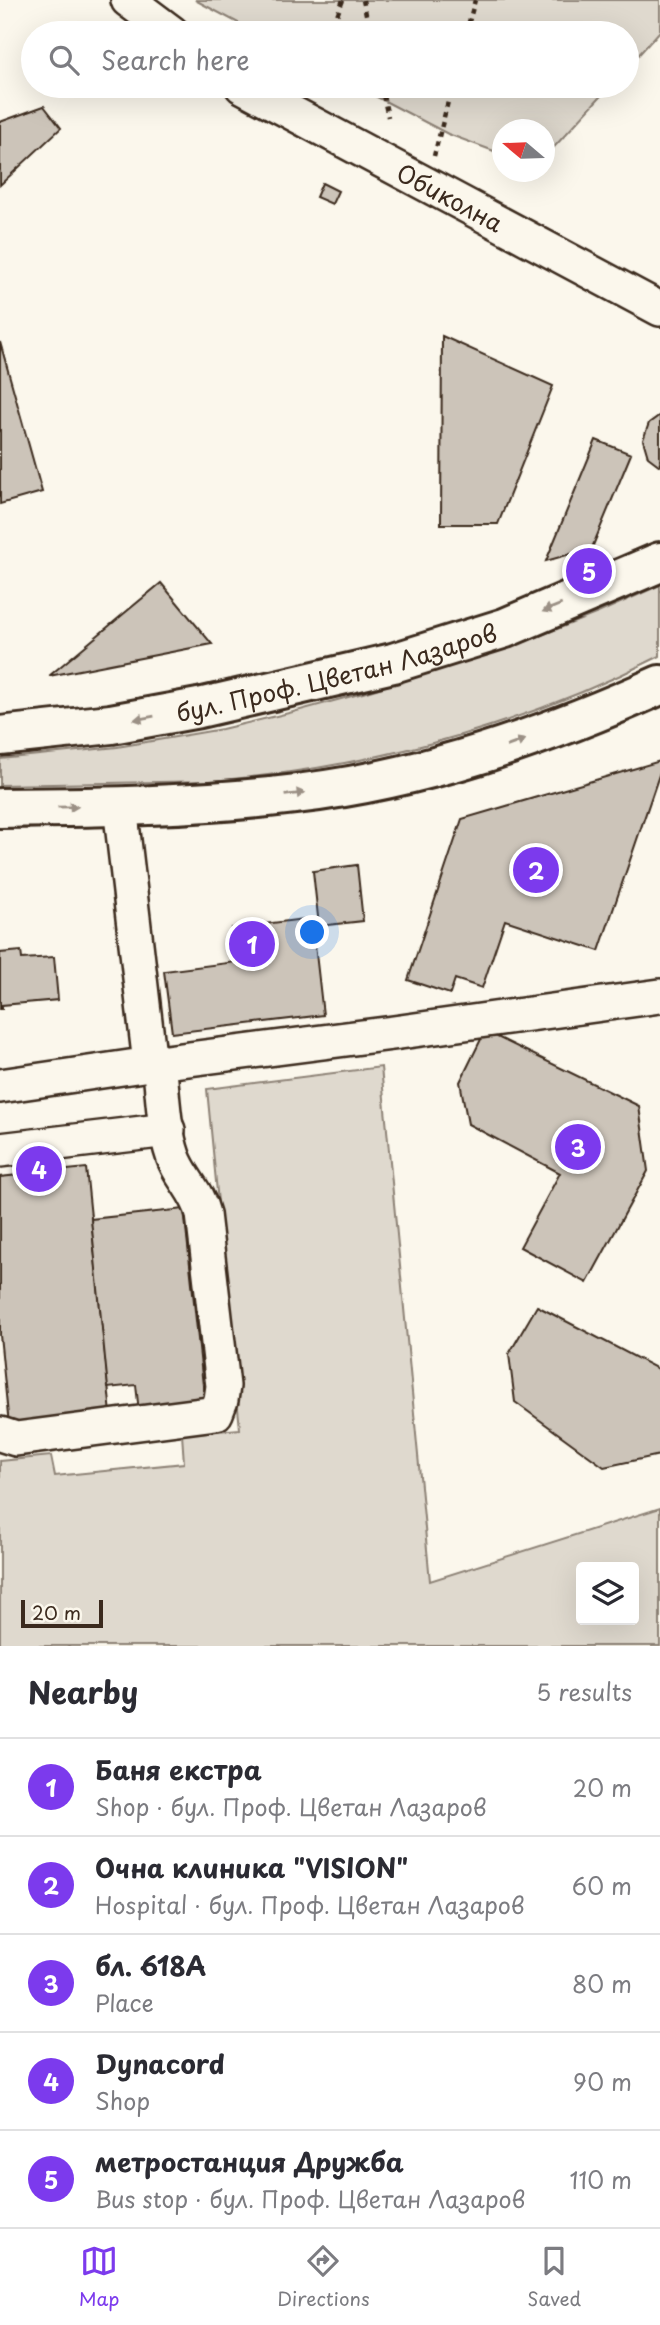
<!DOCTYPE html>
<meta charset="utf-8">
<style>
body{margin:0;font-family:"Playpen Sans",sans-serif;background:#f7f7f7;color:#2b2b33}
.controls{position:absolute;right:21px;bottom:21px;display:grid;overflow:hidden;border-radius:7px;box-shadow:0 7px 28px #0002}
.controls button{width:63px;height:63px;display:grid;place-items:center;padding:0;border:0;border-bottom:2px solid #e1e1e2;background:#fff;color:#2b2b33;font:35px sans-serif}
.compass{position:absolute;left:492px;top:119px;width:63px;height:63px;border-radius:50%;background:#fff;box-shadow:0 7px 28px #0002;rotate:289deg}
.scale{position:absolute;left:21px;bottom:18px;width:82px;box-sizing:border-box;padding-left:7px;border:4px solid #3b2a1e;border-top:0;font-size:19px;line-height:24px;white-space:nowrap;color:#3b2a1e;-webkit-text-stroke:5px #fbf7ec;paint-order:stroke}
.you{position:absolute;left:313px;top:933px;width:24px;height:24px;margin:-18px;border:5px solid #fff;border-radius:50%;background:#1a73e8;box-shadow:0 0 0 10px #1a73e833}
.badge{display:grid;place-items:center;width:46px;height:46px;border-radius:50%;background:#7c3aed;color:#fff;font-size:23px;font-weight:700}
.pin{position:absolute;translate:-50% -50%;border:4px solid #fff;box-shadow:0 2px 7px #0006}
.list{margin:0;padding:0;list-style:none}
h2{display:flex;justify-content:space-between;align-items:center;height:91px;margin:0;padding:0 28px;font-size:30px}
h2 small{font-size:23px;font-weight:400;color:#7c7c81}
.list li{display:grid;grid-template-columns:46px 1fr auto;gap:21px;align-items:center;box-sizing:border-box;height:98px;padding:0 28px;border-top:2px solid #e1e1e2}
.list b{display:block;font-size:26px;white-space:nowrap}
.list p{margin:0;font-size:23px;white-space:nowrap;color:#7c7c81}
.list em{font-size:23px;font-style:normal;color:#7c7c81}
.icon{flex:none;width:38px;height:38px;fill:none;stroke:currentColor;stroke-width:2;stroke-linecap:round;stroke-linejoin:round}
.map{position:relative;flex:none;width:660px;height:1646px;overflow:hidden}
.search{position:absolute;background:#fff;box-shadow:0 7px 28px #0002;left:21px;right:21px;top:21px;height:77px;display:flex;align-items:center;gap:18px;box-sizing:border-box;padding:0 24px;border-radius:38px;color:#7c7c81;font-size:26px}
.sheet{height:581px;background:#fff}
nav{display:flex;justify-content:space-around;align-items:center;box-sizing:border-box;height:98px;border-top:2px solid #e1e1e2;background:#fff;font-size:19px;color:#7c7c81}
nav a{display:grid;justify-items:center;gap:4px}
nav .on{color:#7c3aed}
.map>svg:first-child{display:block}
.green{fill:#dfd9ce;stroke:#8d8276;stroke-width:2;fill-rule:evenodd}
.building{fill:#ccc4b9;stroke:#3b2a1e;stroke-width:2}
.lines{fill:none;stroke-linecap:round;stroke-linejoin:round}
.minor-casing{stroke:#3b2a1e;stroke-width:38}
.major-casing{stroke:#3b2a1e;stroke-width:44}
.path{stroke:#3b2a1e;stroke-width:4.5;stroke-dasharray:5 5;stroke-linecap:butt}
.minor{stroke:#fbf7ec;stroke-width:33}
.major{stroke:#fbf7ec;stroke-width:38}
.oneway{fill:#9b9085}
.labels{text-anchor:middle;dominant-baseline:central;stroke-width:6;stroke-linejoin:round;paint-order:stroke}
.street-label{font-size:24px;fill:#3b2a1e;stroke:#fbf7ec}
</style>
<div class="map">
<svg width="660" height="1646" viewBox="0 0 660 1646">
<rect width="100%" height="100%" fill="#fbf7ec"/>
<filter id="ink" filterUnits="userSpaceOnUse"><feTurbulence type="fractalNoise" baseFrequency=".0143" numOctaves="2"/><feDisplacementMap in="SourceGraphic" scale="14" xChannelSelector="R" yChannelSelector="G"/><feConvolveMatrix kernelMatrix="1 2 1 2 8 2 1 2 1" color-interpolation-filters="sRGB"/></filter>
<g filter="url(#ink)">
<!-- green -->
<g class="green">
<path d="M195,0h465v31l-33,37v-35h-370z"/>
<path d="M356,86h254l-65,71 -1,-27h-41l-1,24 -54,-20z"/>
<path d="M660,585v71c-140,71 -292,112 -448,125l-212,4v-26l117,-12 105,-18 71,-17 70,-19 148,-46 87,-34z"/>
<path d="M381,1067l49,514 230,-73v138h-660v-185l51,-5 4,20 129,-13 -2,-29 58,-5 -33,-340zM581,1567h53v53h-53z"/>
</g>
<!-- building -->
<g class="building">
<path d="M44,106l17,22 -61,57v-63z"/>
<path d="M322,183l16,8 -6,13 -16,-7z"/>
<path d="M442,336l111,50 -55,138h-57z"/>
<path d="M0,342l42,150 -42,12z"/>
<path d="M660,415v51l-12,-9 -5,-17 6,-17z"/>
<path d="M596,440l35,14 -39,94 -46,13z"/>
<path d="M161,583l51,61 -163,32 72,-60z"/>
<path d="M660,761v11l-61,179 -94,-31 -23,68 -27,-9 -5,15 -42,-14 54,-161z"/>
<path d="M357,865l6,56 -44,5 -6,-55z"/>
<path d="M312,918l11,97 -151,18 -8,-62 72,-9 -4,-34z"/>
<path d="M21,951l1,8 32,-2 4,43 -56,5v4h-2v-56z"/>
<path d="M485,1031l154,75 9,65 -61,112 -67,-36 40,-74 -92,-49 -8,-42z"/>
<path d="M86,1168l25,246 -102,11 -9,-90v-158z"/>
<path d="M184,1209l21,195 -66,8 -3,-27 -28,3 -17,-169z"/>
<path d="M537,1306l123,64v85l-56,12 -89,-65 -6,-48z"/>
</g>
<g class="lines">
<!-- minor casing -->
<g class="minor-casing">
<g id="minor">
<path d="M128,0l44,33"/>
<path id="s1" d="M242,86l418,223"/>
<path d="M150,1064l243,-31 267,-37"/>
<path d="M0,1086l150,-22 -30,-258"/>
<path d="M0,1150l168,-20"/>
<path d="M0,1434l16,5 200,-26 5,-13 2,-14 -20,-172c-5,-22 -23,-37 -30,-58 -10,-29 -10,-63 -14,-93"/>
</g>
</g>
<!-- major casing -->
<g class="major-casing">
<g id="major">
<path id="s2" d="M0,736l111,-12 88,-16 194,-45 112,-35 155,-66"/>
<path d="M0,808c99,-1 198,-2 296,-14 127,-15 248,-57 364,-109"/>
</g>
</g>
<!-- path -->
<g class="path">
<path d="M363,0l7,33"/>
<path d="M330,33l13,-33"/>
<path d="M466,33l9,-33"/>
<path d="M381,86l7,31"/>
<path d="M434,156l18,-70"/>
</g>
<!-- minor -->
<use href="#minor" class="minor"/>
<!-- major -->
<use href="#major" class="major"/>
</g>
<!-- one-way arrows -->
<defs><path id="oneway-solid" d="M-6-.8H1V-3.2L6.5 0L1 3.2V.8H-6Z" transform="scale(1.75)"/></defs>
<g class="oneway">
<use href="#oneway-solid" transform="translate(552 608) rotate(158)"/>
<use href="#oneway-solid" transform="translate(144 718) rotate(170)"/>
<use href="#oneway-solid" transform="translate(516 743) rotate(-20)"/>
<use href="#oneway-solid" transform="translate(295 794) rotate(-7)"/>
<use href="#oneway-solid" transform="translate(68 807) rotate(-1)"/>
</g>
</g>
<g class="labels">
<!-- street labels -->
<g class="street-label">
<text stroke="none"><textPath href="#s1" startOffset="236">Обиколна</textPath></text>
<text stroke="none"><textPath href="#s2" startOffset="343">бул. Проф. Цветан Лазаров</textPath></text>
</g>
</g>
</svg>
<div class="controls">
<button><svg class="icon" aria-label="layers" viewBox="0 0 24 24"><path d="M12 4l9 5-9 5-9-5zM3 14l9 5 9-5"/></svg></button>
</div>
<svg class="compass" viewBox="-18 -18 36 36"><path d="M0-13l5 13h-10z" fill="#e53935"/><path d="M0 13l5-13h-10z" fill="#7c7c81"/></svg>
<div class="scale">20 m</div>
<div class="you"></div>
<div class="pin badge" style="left:252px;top:944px">1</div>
<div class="pin badge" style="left:536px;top:870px">2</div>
<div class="pin badge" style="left:578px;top:1147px">3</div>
<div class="pin badge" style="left:39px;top:1169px">4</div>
<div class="pin badge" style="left:589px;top:571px">5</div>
<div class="search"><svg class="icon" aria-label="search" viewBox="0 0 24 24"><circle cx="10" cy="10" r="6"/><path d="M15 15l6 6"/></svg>Search here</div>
</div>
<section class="sheet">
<h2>Nearby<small>5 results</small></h2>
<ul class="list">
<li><span class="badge">1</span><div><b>Баня екстра</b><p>Shop · бул. Проф. Цветан Лазаров</p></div><em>20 m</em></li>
<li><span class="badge">2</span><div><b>Очна клиника &quot;VISION&quot;</b><p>Hospital · бул. Проф. Цветан Лазаров</p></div><em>60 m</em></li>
<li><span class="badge">3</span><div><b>бл. 618А</b><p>Place</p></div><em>80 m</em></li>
<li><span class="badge">4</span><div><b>Dynacord</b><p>Shop</p></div><em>90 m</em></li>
<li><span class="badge">5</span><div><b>метростанция Дружба</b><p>Bus stop · бул. Проф. Цветан Лазаров</p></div><em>110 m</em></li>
</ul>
</section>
<nav>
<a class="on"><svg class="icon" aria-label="map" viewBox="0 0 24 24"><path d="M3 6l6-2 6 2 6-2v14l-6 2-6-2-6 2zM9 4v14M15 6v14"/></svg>Map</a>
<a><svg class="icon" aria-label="directions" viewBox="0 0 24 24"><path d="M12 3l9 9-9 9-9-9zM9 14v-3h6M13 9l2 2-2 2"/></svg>Directions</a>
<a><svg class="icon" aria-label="saved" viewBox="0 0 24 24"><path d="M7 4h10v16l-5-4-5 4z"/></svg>Saved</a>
</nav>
